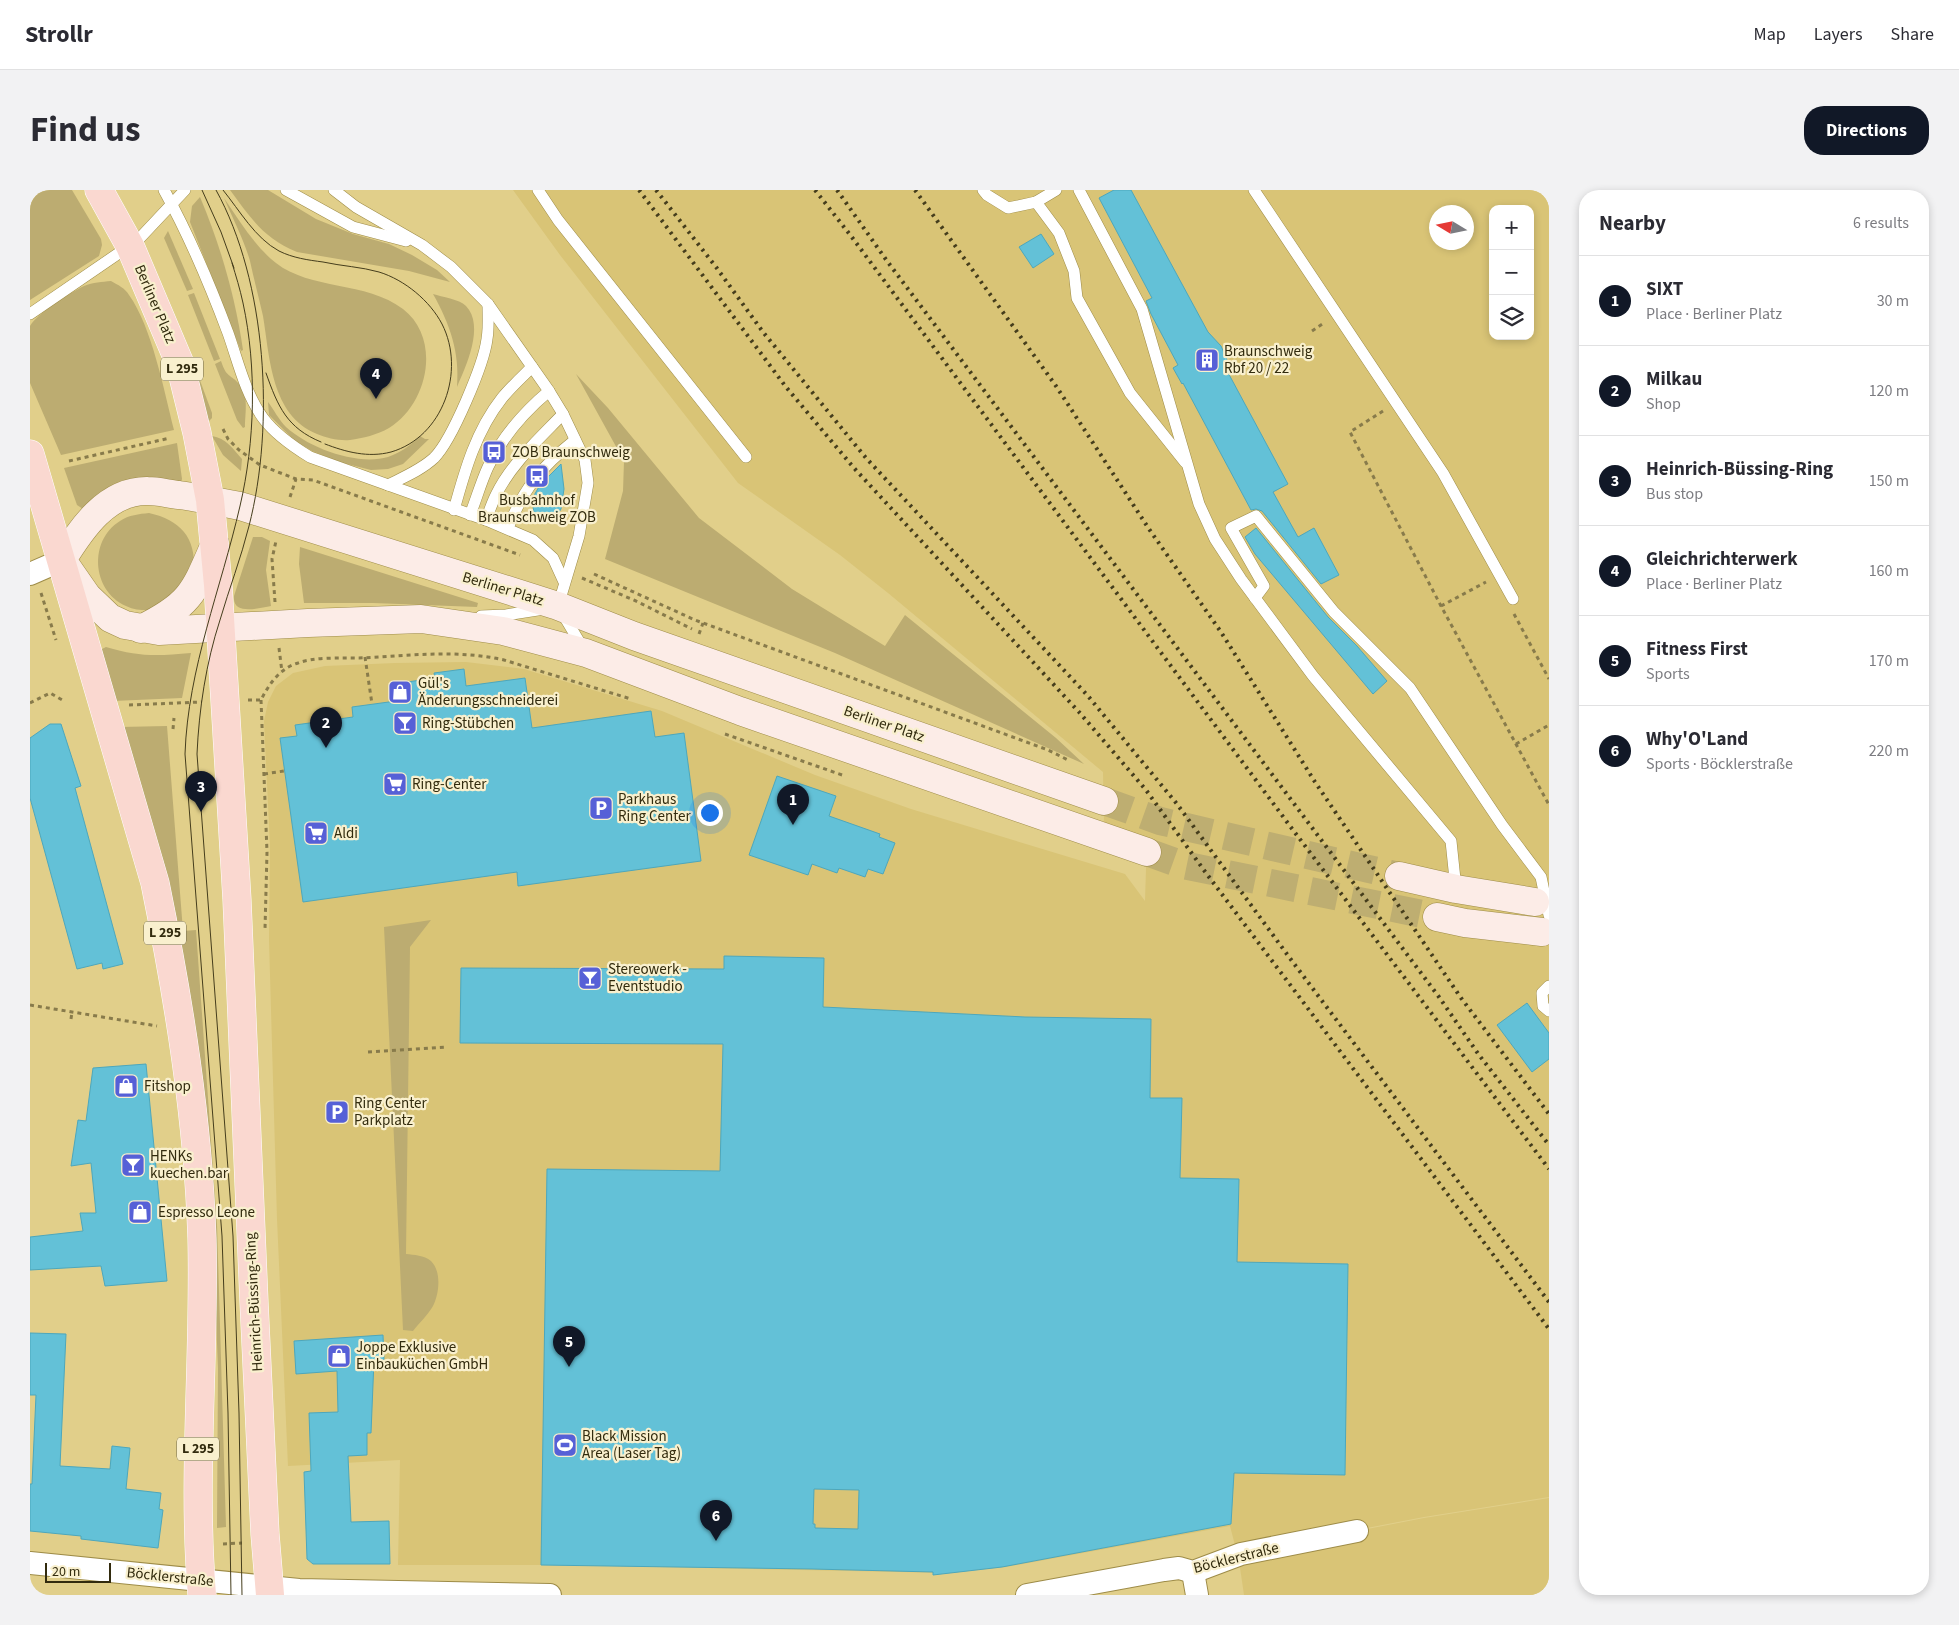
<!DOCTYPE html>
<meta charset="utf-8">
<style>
body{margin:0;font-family:"Source Sans 3",sans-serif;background:#f2f2f3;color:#2b2b33}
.controls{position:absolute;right:15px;top:15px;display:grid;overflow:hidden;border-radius:10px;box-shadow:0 2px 8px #0003}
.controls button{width:45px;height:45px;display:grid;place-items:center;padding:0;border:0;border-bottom:1px solid #e1e1e2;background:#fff;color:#2b2b33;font:25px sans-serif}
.compass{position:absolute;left:1399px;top:15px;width:45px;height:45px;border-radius:50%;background:#fff;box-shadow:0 2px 8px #0003;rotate:280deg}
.scale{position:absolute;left:15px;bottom:12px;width:66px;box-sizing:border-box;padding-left:5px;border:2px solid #322b0e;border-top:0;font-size:14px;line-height:18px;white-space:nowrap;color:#322b0e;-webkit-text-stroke:4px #f9f0ce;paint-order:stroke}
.you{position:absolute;left:679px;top:622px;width:18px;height:18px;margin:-12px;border:4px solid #fff;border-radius:50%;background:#1a73e8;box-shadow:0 0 0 8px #1a73e833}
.badge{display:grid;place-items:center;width:32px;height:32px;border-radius:50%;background:#111827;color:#fff;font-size:16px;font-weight:700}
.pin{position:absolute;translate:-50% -41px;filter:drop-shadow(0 1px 2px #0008)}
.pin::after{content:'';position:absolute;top:26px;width:18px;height:15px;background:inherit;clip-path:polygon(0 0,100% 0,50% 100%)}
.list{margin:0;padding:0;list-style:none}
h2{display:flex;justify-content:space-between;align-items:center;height:65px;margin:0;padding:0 20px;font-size:21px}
h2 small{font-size:16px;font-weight:400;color:#7c7c81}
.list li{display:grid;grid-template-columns:32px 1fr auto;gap:15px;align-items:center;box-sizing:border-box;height:90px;padding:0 20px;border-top:1px solid #e1e1e2}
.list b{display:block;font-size:19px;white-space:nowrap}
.list p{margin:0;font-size:16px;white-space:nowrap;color:#7c7c81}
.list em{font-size:16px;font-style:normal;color:#7c7c81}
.icon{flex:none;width:28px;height:28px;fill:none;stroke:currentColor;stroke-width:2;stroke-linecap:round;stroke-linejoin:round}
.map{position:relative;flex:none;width:1519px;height:1405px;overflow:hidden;border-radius:20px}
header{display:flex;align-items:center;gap:30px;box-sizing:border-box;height:70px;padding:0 25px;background:#fff;border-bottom:1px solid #e1e1e2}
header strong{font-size:24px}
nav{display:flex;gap:28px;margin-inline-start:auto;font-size:18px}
.intro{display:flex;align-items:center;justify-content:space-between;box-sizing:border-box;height:120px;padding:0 30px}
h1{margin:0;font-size:35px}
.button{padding:12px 22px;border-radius:20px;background:#111827;color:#fff;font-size:18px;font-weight:700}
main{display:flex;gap:30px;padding:0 30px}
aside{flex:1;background:#fff;border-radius:20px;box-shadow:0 2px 8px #0003}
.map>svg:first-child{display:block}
.built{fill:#d9c476;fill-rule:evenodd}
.green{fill:#bcac71}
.building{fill:#63c1d7;stroke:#4da7bc;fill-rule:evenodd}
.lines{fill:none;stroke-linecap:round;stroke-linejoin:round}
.secondary-tunnel{stroke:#beae71;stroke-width:28;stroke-dasharray:28 14;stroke-linecap:butt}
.service-casing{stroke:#9e8c48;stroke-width:12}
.minor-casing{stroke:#9e8c48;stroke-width:24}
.secondary-casing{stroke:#9e8c48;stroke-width:29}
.primary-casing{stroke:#fff;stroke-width:29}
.path{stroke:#887b4b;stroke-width:3;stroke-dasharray:4 4;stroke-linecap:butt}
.service{stroke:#fff;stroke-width:11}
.minor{stroke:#fff;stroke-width:22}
.secondary{stroke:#fcece7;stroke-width:28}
.primary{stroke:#fad8d0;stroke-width:28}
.tram{stroke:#453d1c;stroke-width:1}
.rail{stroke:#453d1c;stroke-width:4;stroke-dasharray:2.5 5;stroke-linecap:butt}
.labels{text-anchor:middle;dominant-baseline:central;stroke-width:4.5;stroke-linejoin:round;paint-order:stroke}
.shield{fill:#f9f0ce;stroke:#6e6648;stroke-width:1}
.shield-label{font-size:14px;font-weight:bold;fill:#322b0e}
.street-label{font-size:15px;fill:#322b0e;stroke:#f9f0ce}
.poi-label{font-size:15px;fill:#322b0e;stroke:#f9f0ce;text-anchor:start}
</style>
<header>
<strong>Strollr</strong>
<nav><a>Map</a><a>Layers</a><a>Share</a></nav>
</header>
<div class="intro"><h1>Find us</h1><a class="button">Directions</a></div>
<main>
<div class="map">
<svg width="1519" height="1405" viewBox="0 0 1519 1405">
<rect width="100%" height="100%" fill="#e1cf8a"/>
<!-- built -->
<g class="built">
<path d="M483,0h1036v1307l-125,20 -187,36 -7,-27 -224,41 -56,6 -390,-8h-162l2,-105 -112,6 -11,-247 -8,-279 1,-94 -6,-125 4,-19 8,-16 17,-13 32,-7 70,-3 71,-1 58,7 138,42 153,64 96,34 214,65 20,27 2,-64 -43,-14 -1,-51 -215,-179 -48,-38 -102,-72 -178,-228zM1463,19h37v127h-37zM1406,22h30v30h-30z"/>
<path d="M1519,1308v97h-305l-6,-41 186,-36z"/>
</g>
<!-- green -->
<g class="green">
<path d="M0,0h42l29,49 1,6 -3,11 -69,44z"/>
<path d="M200,0h38l48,29 37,15 36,10 23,11 25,15 13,12 -41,-11 -112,-19c-33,-13 -47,-35 -67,-62z"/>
<path d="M170,7c21,50 35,99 43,153l-2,1 -51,-129 2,-16z"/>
<path d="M194,8c15,22 31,49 52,65 34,27 90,18 127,46 39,30 25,95 -14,119 -12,7 -26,10 -39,12 -11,1 -23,-2 -33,-6 -46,-19 -47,-76 -54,-118 -4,-18 -9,-36 -13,-55 -6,-21 -17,-42 -26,-63z"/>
<path d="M138,41l25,58 -6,2 -23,-53z"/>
<path d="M81,91c7,4 14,7 18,14 23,32 35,96 45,135l-113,25 -31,-72v-57c9,-14 38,-32 54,-40 9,-4 18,-4 27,-5z"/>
<path d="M164,103l26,66 -6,2 -26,-66z"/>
<path d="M403,104c9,3 26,5 33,12 19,20 0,60 -9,81 3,-34 -7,-63 -24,-93z"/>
<path d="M191,171c6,18 9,12 19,24 9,11 5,29 5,42l-2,1 -6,-8 -22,-56z"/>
<path d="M166,183l2,2 14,38v5l-5,5z"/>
<path d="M546,184l32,34 91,110 93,71 93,57 20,-31 151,123 28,26 -249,-111 -230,-94 18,-68 1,-30z"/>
<path d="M238,212c6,8 11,18 18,25 23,21 71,39 102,30 12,-4 23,-12 32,-21l5,3h4l-26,25 -15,5 -17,1 -28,-7 -31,-12 -18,-11 -25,-25z"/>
<path d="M182,246c14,2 21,13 30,23l-1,12 -18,-16z"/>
<path d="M147,253l5,36 -1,3 -98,27 -6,-4 -13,-37z"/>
<path d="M119,323c31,7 47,24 45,57l-38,40c-10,0 -20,1 -30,-4 -34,-15 -38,-65 -6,-85 9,-6 19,-7 29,-8z"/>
<path d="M223,347h9l8,4 -4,29 5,36c-12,2 -39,10 -37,-10z"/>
<path d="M270,357l178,56 -1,4 -104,-4h-69l-5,-39z"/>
<path d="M76,457c33,10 51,9 85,6l-9,45 -69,3 -13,-51z"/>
<path d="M137,536l16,205 13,-1 21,294 9,303 -9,1 1,-160 -6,-148 -92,-493z"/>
<path d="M401,730l-21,27 -4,307c8,1 18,1 25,7 11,11 8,33 2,45 -5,9 -14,17 -20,25l-10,-1 -19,-403z"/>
</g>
<!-- building -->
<g class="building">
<path d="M1084,0h17l77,142 13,14 4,9 4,10 -4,2 63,117 -15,8 25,45 16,-9 25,47 -18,9 -59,-73 -6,-2 -5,1 -68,-127 -1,1 -9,-16 5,-3 -27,-51 -5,-13 6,-3 -53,-100z"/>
<path d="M1011,44l13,20 -21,14 -14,-21z"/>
<path d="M531,274l3,25 -3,20 -5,8 -8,4h-4l-10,-8 -2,-14 8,-14z"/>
<path d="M1226,338l72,89 29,29 30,35 -14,13 -118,-140 -10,-17z"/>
<path d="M434,479l2,17 59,-8 7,50 119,-17 4,26 29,-4 17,128 -183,25 -1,-14 -214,30 -23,-164 17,-2 -2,-11 58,-8 -1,-10 44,-6 -3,-17 42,-6 -1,-5z"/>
<path d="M20,534h11l20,62 -6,2 48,176 -20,5 -1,-6 -25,6 -47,-171v-60z"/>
<path d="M747,586l59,20 -7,20 51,18 -1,3 16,6 -12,31 -15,-5 -3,8 -26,-9 -2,5 -25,-9 -4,11 -59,-20z"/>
<path d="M694,766l100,2 -1,49 202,10 126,2 -1,79h32l-2,80 59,1 -2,83 111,2 -3,211 -111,-2 -3,51 -229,43 -69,8v-3l-121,-3 -271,-4 6,-396 173,2 3,-127 -263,-1 1,-75 263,1zM784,1299l45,1 -1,39 -43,-1v-4h-2z"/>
<path d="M1497,813l22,30v26l-17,13 -35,-47z"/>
<path d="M116,874l21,217 -62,5 -4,-20 -71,4v-33l53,-6 -3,-18h16l-5,-50 -20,3 7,-46 8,1 7,-53z"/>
<path d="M0,1143l36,1 -6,132 50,3 2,-23 18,2 -4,41 35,4 -2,16 4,1 -5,38 -77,-9v-3l-51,-5v-47h2l4,-89h-6z"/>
<path d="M353,1145l1,25h-10l-3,73h-4v22l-19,1 3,66 38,-1 1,43h-77l-6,-5 -3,-87 7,-1 -2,-58 29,-1 -1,-41 -41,3 -2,-33z"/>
</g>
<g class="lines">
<!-- secondary-tunnel -->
<g class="secondary-tunnel">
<path d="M1074,611l56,20 239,55"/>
<path d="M1117,662l36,13 254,52"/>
</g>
<!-- service casing -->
<g class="service-casing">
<g id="service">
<path d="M134,0c25,45 46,95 64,143 10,28 17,60 35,85 12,16 29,28 47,39l176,63 47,20 20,18 11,24"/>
<path d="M256,0l67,37 53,14"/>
<path d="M304,0l22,17 66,38 29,22 37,37 61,87 14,23 22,46 3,23 -9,53 -21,70 25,42"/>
<path d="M508,0l20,30 188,237"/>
<path d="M953,0l4,5 21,13 28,-6 20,-12"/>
<path d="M1049,0l63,119 57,195 16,35 26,40 72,97 138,165 5,48"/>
<path d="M1224,0l189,283 70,126"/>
<path d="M1006,12l23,31 15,38 3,27 53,95 55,69"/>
<path d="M0,124l108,-74 47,-50"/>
<path d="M358,295c16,-8 33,-15 46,-27 18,-18 50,-94 53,-119 2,-12 1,-24 1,-35"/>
<path d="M424,320c11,-40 22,-79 48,-112 9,-11 20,-21 30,-31"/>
<path d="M440,325c6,-15 11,-33 18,-48 14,-30 36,-55 61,-76"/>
<path d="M456,330c3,-8 6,-17 10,-25 15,-31 43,-56 67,-81"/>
<path d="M478,338c16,-40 33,-61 67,-88"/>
<path d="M1225,408l9,-12 -33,-58 25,-12 78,96 76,76 92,137 39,52 8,38"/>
<path d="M451,426l25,-1 38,-6"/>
<path d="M1519,796l-7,7 1,13 6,5"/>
</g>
</g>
<!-- minor casing -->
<g class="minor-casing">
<g id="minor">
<path d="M0,384l32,-14"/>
<path d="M0,1373l269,27 251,5"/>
<path d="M1163,1382l4,23"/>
<path d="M997,1405l137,-25 15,-2 14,4 48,-18 116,-23"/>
</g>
</g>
<!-- secondary casing -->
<g class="secondary-casing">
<g id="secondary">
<path d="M111,439c49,-24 53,-36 74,-85"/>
<path d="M1074,611l-470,-165 -76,-30 -318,-100c-20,-4 -40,-8 -61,-11 -10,-1 -21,-4 -31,-4 -41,-1 -67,38 -86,69l25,36 23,22 15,7 34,6 149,-8 113,-4 82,12 83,22 154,58 407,141"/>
<path d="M1369,686l57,13 79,13"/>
<path d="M1407,727l28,6 77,9"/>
</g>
</g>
<!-- primary casing -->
<g class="primary-casing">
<g id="primary">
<path d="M69,0l31,56 50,118 17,69 13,67 8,85 19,315 17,402 11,232 5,61"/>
<path d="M0,264l125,429c24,118 43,236 47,356 3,119 -10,238 0,356"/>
</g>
</g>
<!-- path -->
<g class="path">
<path d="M1282,141l12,-8"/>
<path d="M1353,221l-33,21 91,174 108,199"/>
<path d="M193,239l5,10 11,11 21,15 36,14 17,1 207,75"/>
<path d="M39,271l101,-23"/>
<path d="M260,307l6,-18"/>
<path d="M564,384l101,46 353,130 22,11"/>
<path d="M552,388l54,23 56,28"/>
<path d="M11,403l15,47"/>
<path d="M245,412l-3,-43 4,-18"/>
<path d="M1411,416l45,-24"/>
<path d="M1484,424l35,65"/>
<path d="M669,444l4,-11"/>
<path d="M249,458l3,24"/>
<path d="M335,467l7,47"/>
<path d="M218,510h13c8,-16 19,-32 37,-37 15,-6 44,-5 61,-5 48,-2 98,-9 145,2l127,39"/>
<path d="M231,510l6,152 -2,77"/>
<path d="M0,513l20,-10 14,8"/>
<path d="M99,515l73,-3"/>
<path d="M143,539l1,-11"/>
<path d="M695,544l120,42"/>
<path d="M1486,554l33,-19"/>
<path d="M234,584l20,-3"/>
<path d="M0,815l127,21"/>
<path d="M41,829l1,-7"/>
<path d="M338,862l79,-5"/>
<path d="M193,1354l19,-1"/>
</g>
<!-- service -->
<use href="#service" class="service"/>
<!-- minor -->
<use href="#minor" class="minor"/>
<!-- secondary -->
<use href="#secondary" class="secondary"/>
<!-- primary -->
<use href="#primary" class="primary"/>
<!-- tram -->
<g class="tram">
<path d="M172,0l19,42 13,36"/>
<path d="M186,0c51,92 59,235 33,336 -8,32 -20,63 -29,94 -14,43 -21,89 -23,134l36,482 6,177 3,182"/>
<path d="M193,0c17,21 32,48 56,61 14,7 29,9 44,11 18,4 39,5 56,10 26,8 51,29 63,52 24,47 1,113 -51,128 -23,6 -45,0 -66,-8"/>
<path d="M236,183c12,34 21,55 55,69"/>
<path d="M201,1405l-3,-182 -6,-177 -37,-482c3,-86 36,-165 55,-248 15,-64 17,-138 3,-203 -3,-14 -7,-27 -11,-40"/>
</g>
<!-- rail -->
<g class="rail">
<path d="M609,0l147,197 68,81 225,244 67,78 60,83 343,456"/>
<path d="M626,0l60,77 47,65 103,126 222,238 89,108 115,157 257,341"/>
<path d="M785,0l36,46 439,590 259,343"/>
<path d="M807,0l50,71 552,736 40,58 70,90"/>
<path d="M885,0l141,196 93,143 72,103 94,150 146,216 88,116"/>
</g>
</g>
<!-- icons -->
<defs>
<g id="building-square" transform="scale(1.25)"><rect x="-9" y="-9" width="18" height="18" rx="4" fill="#5660d7" stroke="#f9f0ce"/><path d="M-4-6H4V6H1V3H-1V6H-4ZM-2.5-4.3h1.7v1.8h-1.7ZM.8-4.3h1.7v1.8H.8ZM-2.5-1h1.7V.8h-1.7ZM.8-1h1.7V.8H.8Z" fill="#fff"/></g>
<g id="bus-square" transform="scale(1.25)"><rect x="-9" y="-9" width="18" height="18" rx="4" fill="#5660d7" stroke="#f9f0ce"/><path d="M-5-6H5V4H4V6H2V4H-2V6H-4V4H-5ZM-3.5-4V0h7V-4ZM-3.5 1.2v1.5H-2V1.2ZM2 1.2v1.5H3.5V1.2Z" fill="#fff"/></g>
<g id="shop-square" transform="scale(1.25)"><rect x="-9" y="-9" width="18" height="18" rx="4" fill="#5660d7" stroke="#f9f0ce"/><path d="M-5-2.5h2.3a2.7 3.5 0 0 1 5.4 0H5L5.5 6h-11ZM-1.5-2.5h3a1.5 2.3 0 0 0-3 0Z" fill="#fff"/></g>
<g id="bar-square" transform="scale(1.25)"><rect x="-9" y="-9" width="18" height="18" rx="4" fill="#5660d7" stroke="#f9f0ce"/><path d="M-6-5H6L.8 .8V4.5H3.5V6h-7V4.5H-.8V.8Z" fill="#fff"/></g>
<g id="supermarket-square" transform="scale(1.25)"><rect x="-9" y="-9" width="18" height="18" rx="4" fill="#5660d7" stroke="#f9f0ce"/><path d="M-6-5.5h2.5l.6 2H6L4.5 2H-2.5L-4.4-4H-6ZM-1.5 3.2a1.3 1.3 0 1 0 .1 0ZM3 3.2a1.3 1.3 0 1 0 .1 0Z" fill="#fff"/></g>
<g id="parking-square" transform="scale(1.25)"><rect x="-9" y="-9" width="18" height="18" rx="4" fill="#5660d7" stroke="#f9f0ce"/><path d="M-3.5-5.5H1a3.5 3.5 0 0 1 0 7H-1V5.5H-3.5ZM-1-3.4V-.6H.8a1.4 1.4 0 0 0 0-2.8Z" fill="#fff"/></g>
<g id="stadium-square" transform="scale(1.25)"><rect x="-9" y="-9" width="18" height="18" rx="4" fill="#5660d7" stroke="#f9f0ce"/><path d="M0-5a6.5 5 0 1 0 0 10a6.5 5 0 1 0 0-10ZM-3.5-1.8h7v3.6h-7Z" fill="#fff"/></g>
</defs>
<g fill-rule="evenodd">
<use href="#building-square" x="1177" y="170"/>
<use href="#bus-square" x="464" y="262"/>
<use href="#bus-square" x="507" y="286"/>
<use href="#shop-square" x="370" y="502"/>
<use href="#bar-square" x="375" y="533"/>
<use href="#supermarket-square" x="365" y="594"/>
<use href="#parking-square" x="571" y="618"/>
<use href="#supermarket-square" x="286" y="643"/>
<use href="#bar-square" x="560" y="788"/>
<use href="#shop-square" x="96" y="896"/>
<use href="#parking-square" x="307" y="922"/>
<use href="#bar-square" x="103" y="975"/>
<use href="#shop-square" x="110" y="1022"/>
<use href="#shop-square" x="309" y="1166"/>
<use href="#stadium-square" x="535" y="1255"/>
</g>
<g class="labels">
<!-- shield labels -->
<g class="shield">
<rect x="131" y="167.5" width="42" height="23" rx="4"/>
<rect x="114" y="731.5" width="42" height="23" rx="4"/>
<rect x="147" y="1247.5" width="42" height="23" rx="4"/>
</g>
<g class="shield-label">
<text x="152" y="179">L 295</text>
<text x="135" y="743">L 295</text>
<text x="168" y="1259">L 295</text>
</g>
<!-- street labels -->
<g class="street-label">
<text transform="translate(125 114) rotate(67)">Berliner Platz</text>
<text transform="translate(473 399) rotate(17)">Berliner Platz</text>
<text transform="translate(854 534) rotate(19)">Berliner Platz</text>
<text transform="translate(224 1112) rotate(-93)">Heinrich-Büssing-Ring</text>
<text transform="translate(1206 1368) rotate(-14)">Böcklerstraße</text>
<text transform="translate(140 1387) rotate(6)">Böcklerstraße</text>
</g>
<!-- poi labels -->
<g class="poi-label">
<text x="1194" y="161">Braunschweig<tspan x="1194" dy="17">Rbf 20 / 22</tspan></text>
<text x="482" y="262">ZOB Braunschweig</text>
<text x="507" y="310" text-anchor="middle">Busbahnhof<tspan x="507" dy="17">Braunschweig ZOB</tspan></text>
<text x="388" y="493">Gül's<tspan x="388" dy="17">Änderungsschneiderei</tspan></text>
<text x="392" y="533">Ring-Stübchen</text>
<text x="382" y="594">Ring-Center</text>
<text x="588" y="609">Parkhaus<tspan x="588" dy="17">Ring Center</tspan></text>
<text x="304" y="643">Aldi</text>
<text x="578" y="779">Stereowerk -<tspan x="578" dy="17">Eventstudio</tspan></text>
<text x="114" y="896">Fitshop</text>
<text x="324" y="913">Ring Center<tspan x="324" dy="17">Parkplatz</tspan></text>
<text x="120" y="966">HENKs<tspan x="120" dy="17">kuechen.bar</tspan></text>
<text x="128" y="1022">Espresso Leone</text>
<text x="326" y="1157">Joppe Exklusive<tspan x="326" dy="17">Einbauküchen GmbH</tspan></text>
<text x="552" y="1246">Black Mission<tspan x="552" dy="17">Area (Laser Tag)</tspan></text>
</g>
</g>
</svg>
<div class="controls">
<button>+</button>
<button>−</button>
<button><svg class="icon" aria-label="layers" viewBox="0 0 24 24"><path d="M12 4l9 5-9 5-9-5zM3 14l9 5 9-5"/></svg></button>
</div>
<svg class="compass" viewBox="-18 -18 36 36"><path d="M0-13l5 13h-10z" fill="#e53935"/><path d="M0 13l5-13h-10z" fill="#7c7c81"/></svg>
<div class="scale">20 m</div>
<div class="you"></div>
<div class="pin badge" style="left:763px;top:635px">1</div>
<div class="pin badge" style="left:296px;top:558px">2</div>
<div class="pin badge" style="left:171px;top:622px">3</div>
<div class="pin badge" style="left:346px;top:209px">4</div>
<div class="pin badge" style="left:539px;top:1177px">5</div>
<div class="pin badge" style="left:686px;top:1351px">6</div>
</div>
<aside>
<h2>Nearby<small>6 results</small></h2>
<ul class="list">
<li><span class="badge">1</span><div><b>SIXT</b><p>Place · Berliner Platz</p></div><em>30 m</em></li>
<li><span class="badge">2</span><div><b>Milkau</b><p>Shop</p></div><em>120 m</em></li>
<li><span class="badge">3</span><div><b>Heinrich-Büssing-Ring</b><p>Bus stop</p></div><em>150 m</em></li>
<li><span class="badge">4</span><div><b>Gleichrichterwerk</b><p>Place · Berliner Platz</p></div><em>160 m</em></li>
<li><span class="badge">5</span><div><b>Fitness First</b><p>Sports</p></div><em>170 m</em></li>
<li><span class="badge">6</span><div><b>Why'O'Land</b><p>Sports · Böcklerstraße</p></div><em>220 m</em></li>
</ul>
</aside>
</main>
